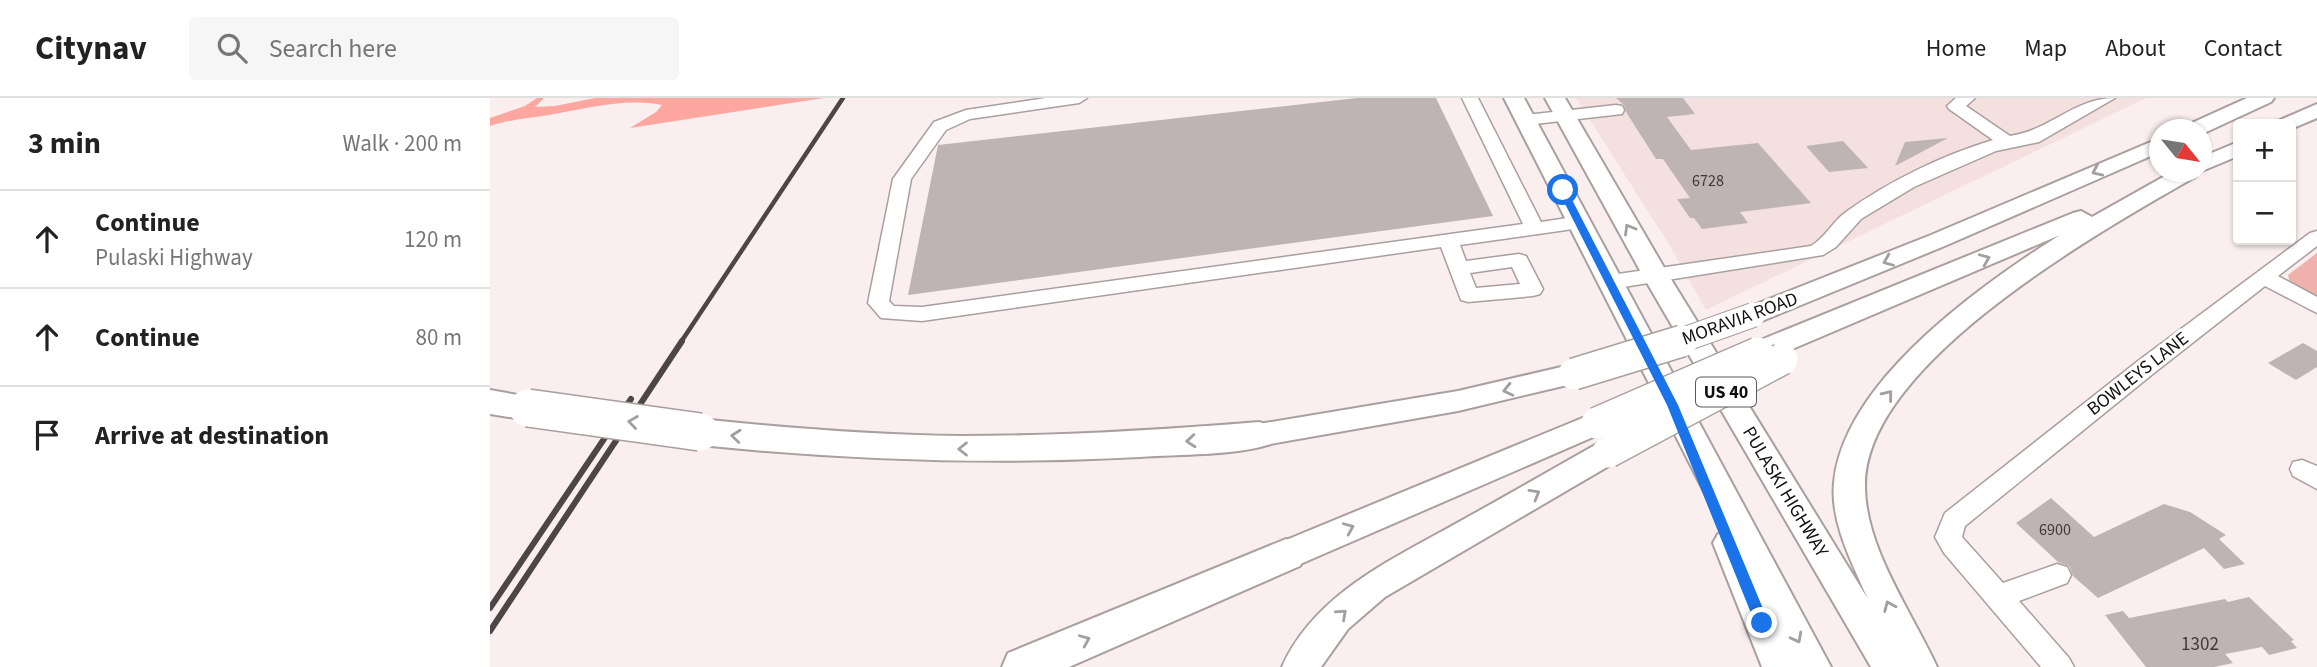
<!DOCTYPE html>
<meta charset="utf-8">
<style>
body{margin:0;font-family:"Source Sans 3",sans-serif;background:#f6f6f6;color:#222}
.controls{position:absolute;right:21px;top:21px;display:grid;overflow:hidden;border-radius:7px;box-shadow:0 2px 5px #0004}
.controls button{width:63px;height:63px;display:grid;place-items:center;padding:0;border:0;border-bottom:2px solid #e0e0e0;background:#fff;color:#222;font:35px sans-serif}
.compass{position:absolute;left:1659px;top:21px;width:63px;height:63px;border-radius:50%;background:#fff;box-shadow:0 2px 5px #0004;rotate:120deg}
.stop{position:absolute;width:21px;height:21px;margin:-16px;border:5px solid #1a73e8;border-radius:50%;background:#fff}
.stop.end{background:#1a73e8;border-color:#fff;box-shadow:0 2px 7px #0008}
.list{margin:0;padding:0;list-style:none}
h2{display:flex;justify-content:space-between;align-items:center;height:91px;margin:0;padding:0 28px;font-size:30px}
h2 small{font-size:23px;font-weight:400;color:#767676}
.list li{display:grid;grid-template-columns:46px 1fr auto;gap:21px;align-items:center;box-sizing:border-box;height:98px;padding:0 28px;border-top:2px solid #e0e0e0}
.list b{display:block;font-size:26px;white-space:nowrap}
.list p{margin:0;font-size:23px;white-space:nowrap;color:#767676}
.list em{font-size:23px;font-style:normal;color:#767676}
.icon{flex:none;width:38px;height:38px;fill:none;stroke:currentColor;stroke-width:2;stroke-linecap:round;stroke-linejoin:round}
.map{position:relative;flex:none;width:1827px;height:569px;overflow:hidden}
header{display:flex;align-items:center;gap:42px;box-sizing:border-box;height:98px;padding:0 35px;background:#fff;border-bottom:2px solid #e0e0e0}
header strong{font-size:33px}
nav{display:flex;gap:38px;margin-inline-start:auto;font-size:24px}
.search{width:490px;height:63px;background:#f6f6f6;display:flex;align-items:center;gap:18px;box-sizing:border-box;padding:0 24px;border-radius:7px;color:#767676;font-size:26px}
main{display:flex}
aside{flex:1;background:#fff}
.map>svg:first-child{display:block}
.built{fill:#f3e0df}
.green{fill:#efb1ac}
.water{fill:#fea6a0}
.building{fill:#beb4b3}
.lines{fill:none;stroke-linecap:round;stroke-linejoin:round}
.minor-casing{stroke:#a99f9e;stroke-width:3}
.major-casing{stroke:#a99f9e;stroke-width:4}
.highway-casing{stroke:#a99f9e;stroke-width:4}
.minor{fill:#fff;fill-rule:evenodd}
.major{fill:#fff;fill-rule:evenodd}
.highway{fill:#fff;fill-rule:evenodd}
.rail-far1{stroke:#4c4646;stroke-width:4.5}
.rail{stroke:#4c4646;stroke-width:6}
.major-bridge-far1-casing{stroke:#a99f9e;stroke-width:26;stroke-linecap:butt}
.major-bridge-casing{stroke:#a99f9e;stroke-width:34;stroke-linecap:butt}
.highway-bridge-casing{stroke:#a99f9e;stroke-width:40;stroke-linecap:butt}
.major-bridge-far1{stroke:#fff;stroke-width:24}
.major-bridge{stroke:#fff;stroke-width:31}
.highway-bridge{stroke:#fff;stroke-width:37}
.oneway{stroke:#a19f9f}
.route{fill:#1a73e8}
.labels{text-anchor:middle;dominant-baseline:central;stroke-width:6;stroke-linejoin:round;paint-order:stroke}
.number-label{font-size:16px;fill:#3e3939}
.shield{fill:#fff;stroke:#5a5858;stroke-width:2}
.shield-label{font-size:18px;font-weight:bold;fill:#141010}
.street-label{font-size:19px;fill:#141010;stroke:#fff}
.near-number-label{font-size:19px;fill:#3e3939}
</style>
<header>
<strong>Citynav</strong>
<div class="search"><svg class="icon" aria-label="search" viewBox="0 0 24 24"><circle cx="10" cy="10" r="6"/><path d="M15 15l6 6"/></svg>Search here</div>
<nav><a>Home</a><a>Map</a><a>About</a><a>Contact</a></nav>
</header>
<main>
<aside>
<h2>3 min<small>Walk · 200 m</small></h2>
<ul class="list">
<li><svg class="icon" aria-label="ahead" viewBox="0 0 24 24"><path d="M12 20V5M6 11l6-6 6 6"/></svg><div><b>Continue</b><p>Pulaski Highway</p></div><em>120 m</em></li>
<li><svg class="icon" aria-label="ahead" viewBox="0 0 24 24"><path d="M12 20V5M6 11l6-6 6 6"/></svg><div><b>Continue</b></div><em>80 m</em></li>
<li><svg class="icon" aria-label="arrive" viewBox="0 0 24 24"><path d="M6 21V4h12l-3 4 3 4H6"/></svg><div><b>Arrive at destination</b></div></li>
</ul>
</aside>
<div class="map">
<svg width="1827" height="569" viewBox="0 0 1827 569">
<rect width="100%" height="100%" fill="#faefee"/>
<!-- built -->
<path class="built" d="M1086,0h570l-440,212 -36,-64z"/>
<!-- green -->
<path class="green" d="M1827,155v45l-27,-15 -2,-8z"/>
<!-- water -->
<path class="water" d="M47,0h7l-9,9 20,-1 40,-8h229l-194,30 26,-16 6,-7c-38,-7 -71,3 -108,9 -22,4 -43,5 -64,12v-8l35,-12z"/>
<!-- building -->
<g class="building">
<path d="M867,0h79l57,118 -585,79 30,-150z"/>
<path d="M1126,0h67l12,16 -28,3 24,33 67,-7 53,60 -71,9 8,11 -46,6 -8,-11h-4l-13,-19 13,-1 -27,-39h-7l-30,-47 -2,-7z"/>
<path d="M1458,40l-53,28 10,-24z"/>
<path d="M1353,43l25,27 -39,4 -23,-26z"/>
<path d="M1813,245l14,8v16l-21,13 -28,-17z"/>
<path d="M1561,400l43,39 70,-33 26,8 36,23 -7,4 26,25 -21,5 -20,-21 -106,50 -25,-22 -4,-10 -11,-4 -42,-39z"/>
<path d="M1759,499l45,43 -3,1 6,7 -28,7 -7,-8 -37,7 8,9 -19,4h-68l-41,-52 18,-4 6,7 96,-19 3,3z"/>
</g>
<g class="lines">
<!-- minor casing -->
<g class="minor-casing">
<g id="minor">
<path d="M556,0h41l-8,5 -109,16 -24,11 -35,49 -22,122 5,5 28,1 601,-83 -61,-126h16l63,124 39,-6 10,6 -10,6 -120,17 6,16 53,-7 7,2 17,33 -3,5 -7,2 -65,6 -7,-2 -20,-53 -519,74 -41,-3 -13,-15 25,-124 41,-57 32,-12zM1022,169l8,17 -44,4 -6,-15z"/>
<path d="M1466,0h19l-9,8 44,30c41,-6 64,-38 105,-38l-76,44 -43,9 -82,36 -53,32 -25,28 -13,8 -212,34 -7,-2 -3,-5 3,-5 7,-2 200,-29c15,-9 21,-24 35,-34 43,-31 97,-57 147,-72l-44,-31 -2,-3z"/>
<path d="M1126,7l6,1 2,4 -2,4 -96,11 -8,-5 8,-5z"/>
<path d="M1827,133v15l-39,30 39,21v16l-52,-27 -111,87 -189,153 -3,11 41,46 54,-19 10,3 4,8 -4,8 -48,18 50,57 5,9h-33l-97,-114 -9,-16 10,-24 193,-152 172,-128z"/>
<path d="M1812,362l15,6v23l-24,-13 -3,-7 3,-7z"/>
</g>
</g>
<!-- major casing -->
<g class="major-casing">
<g id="major">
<path d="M1014,0h20l307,569h-69l-49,-124 5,-9 6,-3z"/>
<path d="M1055,0h20l104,178 199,323c-15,-34 -38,-77 -34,-116 9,-101 147,-198 226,-248l-277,118 -10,2 -10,-2 -3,-7 3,-7 310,-126 8,-2 11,6 80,-45h26l-3,5c-94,54 -331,186 -330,309 0,62 47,126 72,181h-66l-228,-391z"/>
<path d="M1757,0h27l-3,4 -69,32v-4h-20l3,-4z"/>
<path d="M1827,6v14l-26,11v-5h-14l3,-4z"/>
<path d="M1670,40v14l-213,93 -185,76 -9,3 -9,-3 -4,-6 4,-6 187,-74z"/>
<path d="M1748,44v14l-36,15v-14z"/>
<path d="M1084,266l10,3 4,7 -4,7 -126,30 -199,35 -10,-3 -5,-8 5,-8 10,-3 199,-33z"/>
<path d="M1107,314l10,3 5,8 -5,8 -309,134 -12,4 -12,-4 -4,-10 4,-10z"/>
<path d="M1118,343l11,3 4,8 -4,8 -234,137 -37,32 -27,38h-39c33,-73 109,-107 175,-144 47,-26 94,-53 140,-79z"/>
</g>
</g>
<!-- highway casing -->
<g class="highway-casing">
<g id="highway">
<path d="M0,292l50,9 5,9 -5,9 -12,3 -38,-6z"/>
<path d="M210,321c87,9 174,16 261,17 99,0 199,-6 298,-14l12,4 5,9 -5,9c-38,12 -91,10 -131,13 -148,8 -293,3 -440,-12l-12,-4 -5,-9 5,-9z"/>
<path d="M796,441l14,5 5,11 -5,11 -231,101h-67l6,-14z"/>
</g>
</g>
<!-- minor -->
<use href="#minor" class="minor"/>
<!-- major -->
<use href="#major" class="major"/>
<!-- highway -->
<use href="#highway" class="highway"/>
<!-- rail-far1 -->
<path class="rail-far1" d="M191,244l162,-244"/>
<!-- rail -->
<g class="rail">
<path d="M0,510l141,-209"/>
<path d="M0,533l192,-290"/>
</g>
<!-- major-bridge-far1 casing -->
<g class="major-bridge-far1-casing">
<path id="major-bridge-far1" d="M1187,244l76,-27"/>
</g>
<!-- major-bridge casing -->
<g class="major-bridge-casing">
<g id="major-bridge">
<path d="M1084,276l108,-33"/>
<path d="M1107,325l161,-70"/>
<path d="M1118,354l174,-93"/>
</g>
</g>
<!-- highway-bridge casing -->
<g class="highway-bridge-casing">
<path id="highway-bridge" d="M38,310l172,24"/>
</g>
<!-- major-bridge-far1 -->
<use href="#major-bridge-far1" class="major-bridge-far1"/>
<!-- major-bridge -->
<use href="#major-bridge" class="major-bridge"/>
<!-- highway-bridge -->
<use href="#highway-bridge" class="highway-bridge"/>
</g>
<!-- one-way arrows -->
<defs><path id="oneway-chevron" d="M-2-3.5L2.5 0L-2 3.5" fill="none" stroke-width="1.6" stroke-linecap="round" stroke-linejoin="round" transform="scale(1.75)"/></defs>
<g class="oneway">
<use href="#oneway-chevron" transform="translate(1607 73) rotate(156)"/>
<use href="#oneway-chevron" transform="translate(1139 131) rotate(-120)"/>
<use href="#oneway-chevron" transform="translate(1495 161) rotate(-23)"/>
<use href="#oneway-chevron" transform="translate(1398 163) rotate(157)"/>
<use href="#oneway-chevron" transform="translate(1018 292) rotate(167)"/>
<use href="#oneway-chevron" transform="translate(1398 297) rotate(-51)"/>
<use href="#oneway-chevron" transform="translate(143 324) rotate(-172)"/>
<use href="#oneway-chevron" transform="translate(246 338) rotate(-174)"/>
<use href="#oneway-chevron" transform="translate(701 343) rotate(175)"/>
<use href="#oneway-chevron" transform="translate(473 351) rotate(180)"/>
<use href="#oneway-chevron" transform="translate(1045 396) rotate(-30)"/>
<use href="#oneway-chevron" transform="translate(859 430) rotate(-23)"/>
<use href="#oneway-chevron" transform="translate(1399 508) rotate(-113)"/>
<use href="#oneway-chevron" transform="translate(852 516) rotate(-42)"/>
<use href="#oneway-chevron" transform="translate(1307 540) rotate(62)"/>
<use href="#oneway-chevron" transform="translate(595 542) rotate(-23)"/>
</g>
<!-- route -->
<path class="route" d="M1073,89l4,3 111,215 91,218 -2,4 -5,2 -7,-6 -88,-218 -109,-215z"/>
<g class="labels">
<!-- number labels -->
<g class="number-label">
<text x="1218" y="83">6728</text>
<text x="1565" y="432">6900</text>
</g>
<!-- shield labels -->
<rect class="shield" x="1206" y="279.5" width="60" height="29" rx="5"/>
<g class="shield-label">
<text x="1236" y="294">US 40</text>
</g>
<!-- street labels -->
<g class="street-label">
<text transform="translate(1250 221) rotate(-20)">MORAVIA ROAD</text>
<text transform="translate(1648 276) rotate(-38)">BOWLEYS LANE</text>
<text transform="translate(1295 394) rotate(59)">PULASKI HIGHWAY</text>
</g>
<!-- near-number labels -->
<g class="near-number-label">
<text x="1710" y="546">1302</text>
</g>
</g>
</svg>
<div class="controls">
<button>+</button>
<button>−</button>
</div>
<svg class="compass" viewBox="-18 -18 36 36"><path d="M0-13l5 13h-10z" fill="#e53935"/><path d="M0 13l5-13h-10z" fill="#767676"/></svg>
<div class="stop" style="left:1073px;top:92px"></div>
<div class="stop end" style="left:1272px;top:525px"></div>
</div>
</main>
